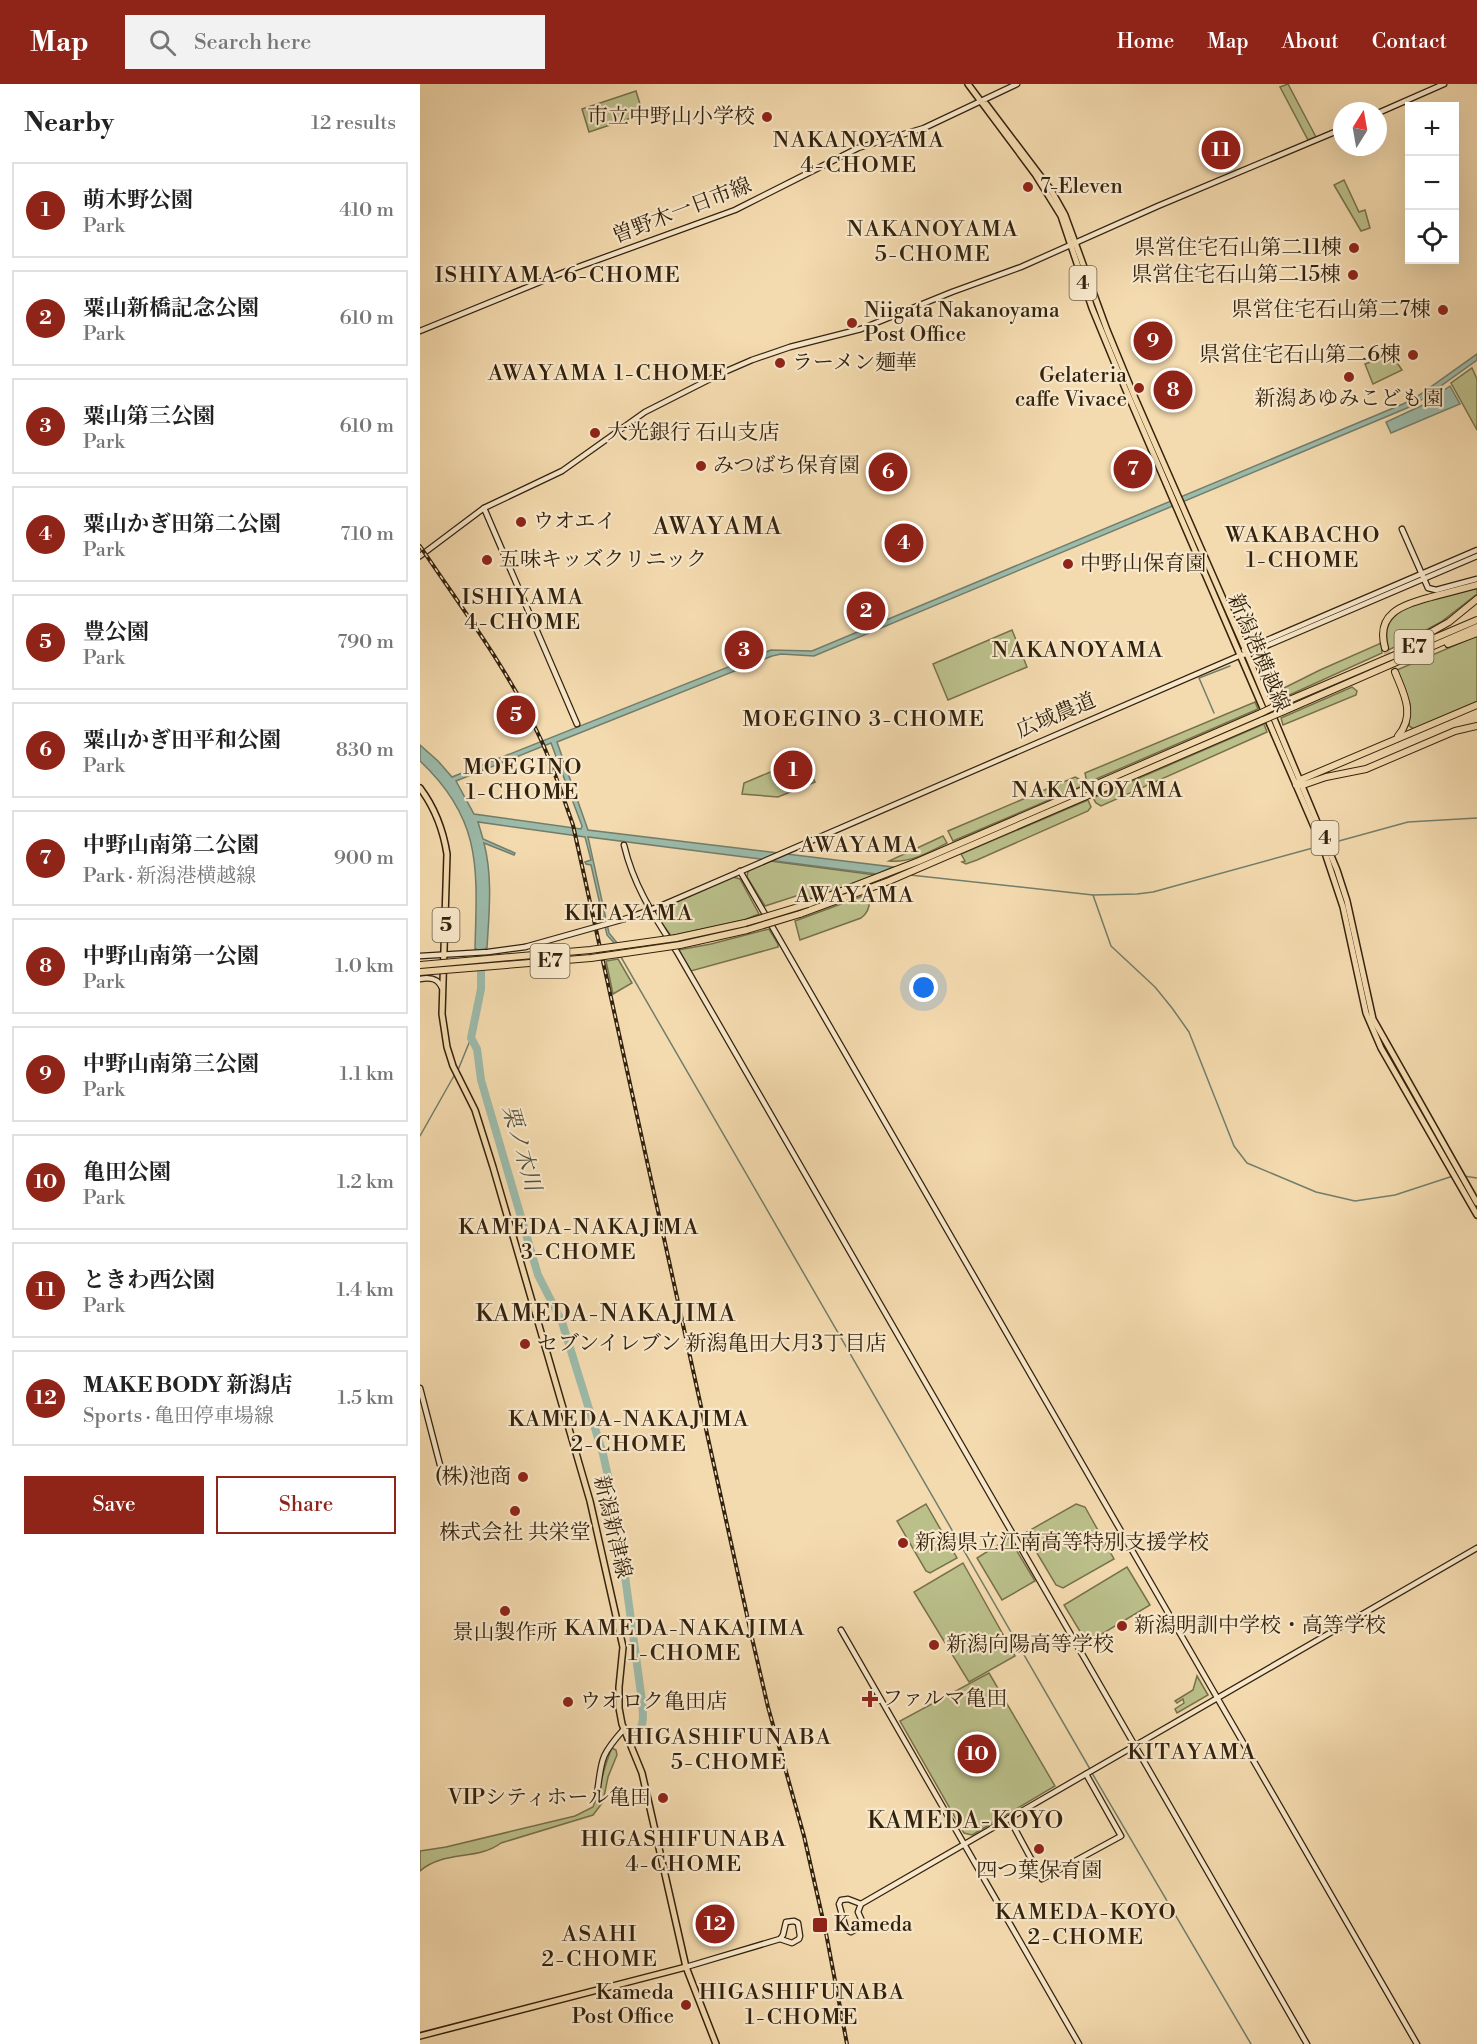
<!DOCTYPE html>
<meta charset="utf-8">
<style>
body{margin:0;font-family:"Libre Bodoni","Noto Serif JP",serif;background:#f2f2f2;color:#222}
.controls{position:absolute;right:18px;top:18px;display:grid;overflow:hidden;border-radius:0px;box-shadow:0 6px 24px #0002}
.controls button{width:54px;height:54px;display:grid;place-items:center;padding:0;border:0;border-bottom:2px solid #e0e0e0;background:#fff;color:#222;font:30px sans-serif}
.compass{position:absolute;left:913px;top:18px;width:54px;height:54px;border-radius:50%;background:#fff;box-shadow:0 6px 24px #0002;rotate:11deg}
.you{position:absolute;left:504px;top:904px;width:21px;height:21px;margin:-15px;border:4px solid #fff;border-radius:50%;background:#1a73e8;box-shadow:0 0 0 9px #1a73e833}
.badge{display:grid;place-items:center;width:39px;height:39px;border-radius:50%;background:#8f2418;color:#fff;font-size:20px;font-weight:700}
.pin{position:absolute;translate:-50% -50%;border:3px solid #fff;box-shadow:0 2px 6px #0006}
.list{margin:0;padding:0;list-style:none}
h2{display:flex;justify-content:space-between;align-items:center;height:78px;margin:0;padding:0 24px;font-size:26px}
h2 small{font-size:20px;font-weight:400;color:#767676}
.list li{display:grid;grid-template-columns:39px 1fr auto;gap:18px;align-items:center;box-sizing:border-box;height:96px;margin:0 12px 12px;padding:0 12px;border:2px solid #e0e0e0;border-radius:0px}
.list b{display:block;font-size:22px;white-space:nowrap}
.list p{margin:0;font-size:20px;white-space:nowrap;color:#767676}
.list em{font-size:20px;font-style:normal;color:#767676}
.actions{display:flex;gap:12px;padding:18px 24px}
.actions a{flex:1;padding:14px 0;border:2px solid #8f2418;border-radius:0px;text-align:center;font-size:21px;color:#8f2418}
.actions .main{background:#8f2418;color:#fff}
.icon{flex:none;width:33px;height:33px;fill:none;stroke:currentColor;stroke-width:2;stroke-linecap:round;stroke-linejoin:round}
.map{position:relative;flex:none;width:1057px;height:1960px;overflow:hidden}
header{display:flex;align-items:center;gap:36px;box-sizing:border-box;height:84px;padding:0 30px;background:#8f2418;color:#fff}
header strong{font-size:28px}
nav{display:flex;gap:33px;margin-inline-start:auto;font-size:21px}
.search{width:420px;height:54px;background:#f2f2f2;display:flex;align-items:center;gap:15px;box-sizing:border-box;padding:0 21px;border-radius:0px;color:#767676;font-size:22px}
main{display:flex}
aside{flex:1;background:#fff}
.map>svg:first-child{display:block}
.green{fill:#bbc08b;stroke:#77714c;stroke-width:1.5}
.water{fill:#9cbbab;stroke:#727e6c;stroke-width:1.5;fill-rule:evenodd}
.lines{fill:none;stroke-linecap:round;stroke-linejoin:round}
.stream{stroke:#727e6c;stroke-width:1.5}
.river{stroke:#9cbbab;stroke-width:8}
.highway-tunnel{stroke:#cdb68f;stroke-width:6;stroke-dasharray:6 3;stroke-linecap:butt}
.secondary-casing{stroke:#33220e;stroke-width:7}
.primary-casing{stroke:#33220e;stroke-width:8}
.highway-casing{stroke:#33220e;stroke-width:8}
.secondary{stroke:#f8e8cb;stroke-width:4.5}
.primary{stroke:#f4dbaf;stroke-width:5}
.highway{stroke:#f4dbaf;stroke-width:6}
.rail-casing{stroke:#33220e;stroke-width:4}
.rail{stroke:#f8e8cb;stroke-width:1.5;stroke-dasharray:4.5;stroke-linecap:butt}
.secondary-bridge-casing{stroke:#33220e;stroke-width:7;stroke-linecap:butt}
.highway-bridge-casing{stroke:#33220e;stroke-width:8;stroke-linecap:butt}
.secondary-bridge{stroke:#f8e8cb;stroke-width:4.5}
.highway-bridge{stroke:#f4dbaf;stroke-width:6}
.poi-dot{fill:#8f2418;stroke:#f8e8cb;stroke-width:2}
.labels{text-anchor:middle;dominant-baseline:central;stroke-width:4.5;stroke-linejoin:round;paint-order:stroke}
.shield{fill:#f8e8cb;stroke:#6e5d47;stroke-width:1.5}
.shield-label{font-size:20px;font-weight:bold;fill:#33220e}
.poi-label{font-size:21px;fill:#33220e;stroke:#f8e8cb;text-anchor:start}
.street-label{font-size:21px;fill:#33220e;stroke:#f8e8cb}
.neighbourhood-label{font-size:22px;letter-spacing:1.5px;fill:#33220e;stroke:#f8e8cb}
.water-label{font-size:22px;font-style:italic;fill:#52503d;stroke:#f8e8cb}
.quarter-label{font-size:24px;letter-spacing:1.5px;fill:#33220e;stroke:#f8e8cb}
</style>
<header>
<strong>Map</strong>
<div class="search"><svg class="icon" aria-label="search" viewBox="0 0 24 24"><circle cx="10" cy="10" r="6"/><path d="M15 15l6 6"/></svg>Search here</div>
<nav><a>Home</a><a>Map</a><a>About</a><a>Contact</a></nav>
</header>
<main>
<aside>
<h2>Nearby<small>12 results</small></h2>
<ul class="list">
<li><span class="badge">1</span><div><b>萌木野公園</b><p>Park</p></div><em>410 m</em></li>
<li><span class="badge">2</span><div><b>粟山新橋記念公園</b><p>Park</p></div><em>610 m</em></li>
<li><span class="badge">3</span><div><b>粟山第三公園</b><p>Park</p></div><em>610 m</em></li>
<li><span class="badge">4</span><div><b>粟山かぎ田第二公園</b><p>Park</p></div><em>710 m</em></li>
<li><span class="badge">5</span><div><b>豊公園</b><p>Park</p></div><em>790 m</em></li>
<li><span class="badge">6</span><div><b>粟山かぎ田平和公園</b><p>Park</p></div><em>830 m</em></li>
<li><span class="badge">7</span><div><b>中野山南第二公園</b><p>Park · 新潟港横越線</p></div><em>900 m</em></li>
<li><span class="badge">8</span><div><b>中野山南第一公園</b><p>Park</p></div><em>1.0 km</em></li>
<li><span class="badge">9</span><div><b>中野山南第三公園</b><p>Park</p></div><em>1.1 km</em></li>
<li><span class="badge">10</span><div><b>亀田公園</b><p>Park</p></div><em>1.2 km</em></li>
<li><span class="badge">11</span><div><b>ときわ西公園</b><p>Park</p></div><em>1.4 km</em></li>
<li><span class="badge">12</span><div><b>MAKE BODY 新潟店</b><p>Sports · 亀田停車場線</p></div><em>1.5 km</em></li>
</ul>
<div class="actions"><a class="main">Save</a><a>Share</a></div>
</aside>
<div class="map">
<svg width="1057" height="1960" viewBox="0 0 1057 1960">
<rect width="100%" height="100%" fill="#f4dbaf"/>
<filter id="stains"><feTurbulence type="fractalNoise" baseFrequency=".00333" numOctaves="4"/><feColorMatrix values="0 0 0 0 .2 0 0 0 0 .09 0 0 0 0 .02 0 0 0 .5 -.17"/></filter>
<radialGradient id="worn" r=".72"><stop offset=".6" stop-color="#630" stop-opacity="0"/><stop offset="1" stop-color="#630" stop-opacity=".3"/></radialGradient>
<!-- green -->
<g class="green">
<path d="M868,0l28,53 -8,3 -28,-53z"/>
<path d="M216,7l7,23 -54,18 -7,-23z"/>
<path d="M924,96l15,32 6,-2 5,18 -9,3 -27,-46z"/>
<path d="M969,267l13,19 -29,14 -8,-20 14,-5z"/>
<path d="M1052,284l5,11v51l-26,-47z"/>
<path d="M1057,504v6l-36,28 -52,28c-2,-8 -4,-17 -1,-24 9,-25 65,-32 89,-38z"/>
<path d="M592,546l15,37 -79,33 -15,-36z"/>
<path d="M1057,552v66l-63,27 -5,-3 1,-22 -13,-34z"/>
<path d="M961,559l1,10 -108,49 -2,-8 48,-24z"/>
<path d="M932,603l5,4 -1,4 -73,30 -2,-7z"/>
<path d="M835,618l3,7 -171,74 -2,-10z"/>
<path d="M844,640l3,8 -166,74 -5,-3 -3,-5z"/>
<path d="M384,674l11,24 -37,15 -36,-3 2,-11z"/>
<path d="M655,693l4,2 3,7 -129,55 -5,-10z"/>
<path d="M668,716l3,7 -3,4 -111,49 -11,4 -4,-2 3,-1 -4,-7z"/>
<path d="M523,752l4,7c-19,10 -37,20 -58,18z"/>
<path d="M350,777l106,14 -64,24 -10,-5 -37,12 -18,-29 1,-6z"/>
<path d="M313,793l7,2 19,35 -15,6 -73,16 -17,-24z"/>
<path d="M448,810c3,10 1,18 -7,24l-61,22 -5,-19z"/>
<path d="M349,845l9,15v3l-87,24 -13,-21 33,-6z"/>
<path d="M198,875l14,24 -19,11 -7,-33z"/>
<path d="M506,1420l31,54 -27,15 -4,-2 -29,-50z"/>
<path d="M656,1420l9,3 29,52 -51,29 -7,-3 -31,-52z"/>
<path d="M589,1454l26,43 -33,19 -25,-42z"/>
<path d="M543,1479l52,93 -46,26 -55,-90z"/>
<path d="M707,1483l23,38 -63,38 -23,-38z"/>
<path d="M569,1589l66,113 -83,49 -8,-2 -64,-112z"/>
<path d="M777,1592l11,19 -31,18 -2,-4 9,-6 -1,-4 -6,4 -2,-2 18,-11z"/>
<path d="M192,1664l4,2 1,5 -9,22 -5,25 -10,13 -92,28c-24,18 -57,7 -81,28v-20l26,-4 129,-31 18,-9c8,-19 10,-40 19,-59z"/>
</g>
<!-- water -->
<g class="water">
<path d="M1057,270v6l-63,45 -26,11 -574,240 -33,-2 -9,2 -215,86 31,88 305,37 -16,7 -289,-37 21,96 9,11h-3l-8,-9 -16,-70 -5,-1 -1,-2 6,-2 -6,-23 -107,-15 5,17 32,14 -1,2 -30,-12c9,35 5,70 3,105l-12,1c2,-79 8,-129 -55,-188v-16l18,16 14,16 319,-127 41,1 591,-247 12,-6zM131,659l31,83 -1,3 -107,-15 -18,-33z"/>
<path d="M1030,302l10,18 -69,29 -5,-11 37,-17z"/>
</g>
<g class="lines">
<!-- stream -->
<g class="stream">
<path d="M794,629l-15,-35 31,-12"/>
<path d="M908,760l80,-22 69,-4"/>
<path d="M490,791l183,20 44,-1 16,-2 167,-46"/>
<path d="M673,811l18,51 44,41 17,21 17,24 45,114 13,17 69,29 39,9 40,-6 58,-19"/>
<path d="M201,873l469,812"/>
<path d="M38,986l13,-32"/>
<path d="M0,1052l35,-62"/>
<path d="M1044,1092l13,2"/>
<path d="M672,1689l159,271"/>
</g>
<!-- river -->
<path class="river" d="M61,854v51l-10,49 6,11 4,31 57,195 24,47 41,132 14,63 25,184c1,13 3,23 -5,34"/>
<!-- highway-tunnel -->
<path class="highway-tunnel" d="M965,564l10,24"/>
<!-- secondary casing -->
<g class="secondary-casing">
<g id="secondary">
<path d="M958,29l66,-29"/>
<path d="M0,247l147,-60 168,-61 123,-62 66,-20 93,-44"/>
<path d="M64,424l93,216"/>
<path d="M982,445l26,59 8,2 41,-11"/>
<path d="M0,472l64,-48 78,-37 83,-59 77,-39 30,-13 38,-13 71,-18 91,-37 69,-25 137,-61 184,-77"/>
<path d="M824,566l233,-100"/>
<path d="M204,761c10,42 30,71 53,107l630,1092"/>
<path d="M320,787l677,1173"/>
<path d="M245,820l576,-249 6,-1 230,-98"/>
<path d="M0,872l68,-4 37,-5"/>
<path d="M0,895c10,-2 18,-1 22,9"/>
<path d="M0,1304l20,77"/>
<path d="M421,1546l238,414"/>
<path d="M177,1710c5,-34 2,-37 27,-65"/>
<path d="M589,1734l33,61 79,-43 -35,-62"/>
<path d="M441,1820l-13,-5 -7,1 -2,4 7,25 5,3 10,-6 1,-5 -4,-9 3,-8 616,-356"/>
<path d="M266,1883l94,-28 12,4 7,-4 1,-3 -2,-13 -4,-2 -8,1 -3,13 -3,4"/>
</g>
</g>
<!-- primary casing -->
<g class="primary-casing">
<g id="primary">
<path d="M548,0l67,90 26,42 31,92 33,80 199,462 19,57 23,106 15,35 96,167"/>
<path d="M566,20l65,86 14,25 42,115 28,68 110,251 92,221 10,31 26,118 104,184"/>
<path d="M0,704c15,20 23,41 27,66l-5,160 5,33 6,19 22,44 18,57 97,334 33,146 -4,40v21l3,16 20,49 44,194 30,77"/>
<path d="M0,1952l266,-69"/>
</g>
</g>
<!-- highway casing -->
<g class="highway-casing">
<g id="highway">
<path d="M1028,560l29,-11"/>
<path d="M965,564c-10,-36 19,-43 46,-51 16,-4 31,-8 46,-12"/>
<path d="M983,564l46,-26 28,-23"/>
<path d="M975,588c9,22 21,43 3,64"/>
<path d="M860,620l197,-84"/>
<path d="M1057,621l-177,75 -4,5h7l23,-8 40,-8 89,-38 22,-5"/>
<path d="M864,627l193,-84"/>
<path d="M388,820l111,-43 342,-148"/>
<path d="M380,830l89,-33 374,-161"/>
<path d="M256,854l69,-15"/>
<path d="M260,861l67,-15"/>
</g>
</g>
<!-- secondary -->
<use href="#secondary" class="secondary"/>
<!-- primary -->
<use href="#primary" class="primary"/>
<!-- highway -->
<use href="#highway" class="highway"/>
<!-- rail casing -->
<g class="rail-casing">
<path id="rail" d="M0,462c43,64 90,126 122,196 12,27 21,55 31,83l179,813 16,69 36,129 22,97 21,111"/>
</g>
<!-- rail -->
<use href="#rail" class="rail"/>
<!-- secondary-bridge casing -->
<g class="secondary-bridge-casing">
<path id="secondary-bridge" d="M105,863l103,-29 37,-14"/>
</g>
<!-- highway-bridge casing -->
<g class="highway-bridge-casing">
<g id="highway-bridge">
<path d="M841,629l19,-9"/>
<path d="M843,636l21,-9"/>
<path d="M325,839l63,-19"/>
<path d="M327,846l53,-16"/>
<path d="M0,881l170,-15 86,-12"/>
<path d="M0,888l171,-14 89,-13"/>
</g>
</g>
<!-- secondary-bridge -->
<use href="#secondary-bridge" class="secondary-bridge"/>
<!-- highway-bridge -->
<use href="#highway-bridge" class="highway-bridge"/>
</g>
<!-- markers -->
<g class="poi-dot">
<circle cx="347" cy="33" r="6"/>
<circle cx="608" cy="103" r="6"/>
<circle cx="934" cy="164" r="6"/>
<circle cx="933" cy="191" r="6"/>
<circle cx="1023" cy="226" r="6"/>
<circle cx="432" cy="239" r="6"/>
<circle cx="993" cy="271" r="6"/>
<circle cx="360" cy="279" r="6"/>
<circle cx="929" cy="293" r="6"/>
<circle cx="719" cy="304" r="6"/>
<circle cx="175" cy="349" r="6"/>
<circle cx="281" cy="382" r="6"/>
<circle cx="101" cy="438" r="6"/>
<circle cx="67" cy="476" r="6"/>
<circle cx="648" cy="480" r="6"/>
<circle cx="105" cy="1260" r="6"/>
<circle cx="103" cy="1393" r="6"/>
<circle cx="95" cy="1427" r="6"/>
<circle cx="483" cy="1459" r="6"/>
<circle cx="85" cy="1527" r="6"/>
<circle cx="702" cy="1542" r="6"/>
<circle cx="514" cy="1561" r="6"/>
<path d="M447 1606h6v6h6v6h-6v6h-6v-6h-6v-6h6z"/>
<circle cx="148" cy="1618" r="6"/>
<circle cx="243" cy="1714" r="6"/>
<circle cx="619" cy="1765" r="6"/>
<rect x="392" y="1833" width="16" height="16" rx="3"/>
<circle cx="266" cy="1921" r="6"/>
</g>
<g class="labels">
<!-- shield labels -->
<g class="shield">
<rect x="649.5" y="182" width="27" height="34" rx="4.5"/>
<rect x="974.5" y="546" width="39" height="34" rx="4.5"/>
<rect x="891.5" y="737" width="27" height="34" rx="4.5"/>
<rect x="12.5" y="824" width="27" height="34" rx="4.5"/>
<rect x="110.5" y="860" width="39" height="34" rx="4.5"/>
</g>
<g class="shield-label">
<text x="663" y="199">4</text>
<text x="994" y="563">E7</text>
<text x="905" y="754">4</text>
<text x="26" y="841">5</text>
<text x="130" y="877">E7</text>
</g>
<!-- poi labels -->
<g class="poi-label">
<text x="335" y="33" text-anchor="end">市立中野山小学校</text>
<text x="620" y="103">7-Eleven</text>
<text x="922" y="164" text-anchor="end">県営住宅石山第二11棟</text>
<text x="921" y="191" text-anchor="end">県営住宅石山第二15棟</text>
<text x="1011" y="226" text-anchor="end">県営住宅石山第二7棟</text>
<text x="444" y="227">Niigata Nakanoyama<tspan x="444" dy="24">Post Office</tspan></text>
<text x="981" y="271" text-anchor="end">県営住宅石山第二6棟</text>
<text x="372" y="279">ラーメン麺華</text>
<text x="707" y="292" text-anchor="end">Gelateria<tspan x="707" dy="24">caffe Vivace</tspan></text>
<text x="929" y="315" text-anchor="middle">新潟あゆみこども園</text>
<text x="187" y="349">大光銀行 石山支店</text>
<text x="293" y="382">みつばち保育園</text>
<text x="113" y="438">ウオエイ</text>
<text x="79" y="476">五味キッズクリニック</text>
<text x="660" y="480">中野山保育園</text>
<text x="117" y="1260">セブンイレブン 新潟亀田大月3丁目店</text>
<text x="91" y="1393" text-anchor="end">(株)池商</text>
<text x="95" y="1449" text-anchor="middle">株式会社 共栄堂</text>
<text x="495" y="1459">新潟県立江南高等特別支援学校</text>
<text x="714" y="1542">新潟明訓中学校・高等学校</text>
<text x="85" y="1549" text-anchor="middle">景山製作所</text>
<text x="526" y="1561">新潟向陽高等学校</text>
<text x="462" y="1615">ファルマ亀田</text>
<text x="160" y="1618">ウオロク亀田店</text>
<text x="231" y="1714" text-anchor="end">VIPシティホール亀田</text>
<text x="619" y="1787" text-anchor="middle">四つ葉保育園</text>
<text x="414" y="1841">Kameda</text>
<text x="254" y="1909" text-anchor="end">Kameda<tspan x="254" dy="24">Post Office</tspan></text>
</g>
<!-- street labels -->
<g class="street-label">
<text transform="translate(262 127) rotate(-21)">曽野木一日市線</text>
<text transform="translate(838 569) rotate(67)">新潟港横越線</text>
<text transform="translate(636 632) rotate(-23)">広域農道</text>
<text transform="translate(192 1443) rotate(77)">新潟新津線</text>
</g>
<!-- neighbourhood labels -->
<g class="neighbourhood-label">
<text x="439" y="56">NAKANOYAMA<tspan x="439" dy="25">4-CHOME</tspan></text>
<text x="513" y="145">NAKANOYAMA<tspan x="513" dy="25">5-CHOME</tspan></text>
<text x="138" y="191">ISHIYAMA 6-CHOME</text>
<text x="188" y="289">AWAYAMA 1-CHOME</text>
<text x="883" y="451">WAKABACHO<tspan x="883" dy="25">1-CHOME</tspan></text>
<text x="103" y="513">ISHIYAMA<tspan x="103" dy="25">4-CHOME</tspan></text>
<text x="658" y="566">NAKANOYAMA</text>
<text x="444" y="635">MOEGINO 3-CHOME</text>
<text x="103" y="683">MOEGINO<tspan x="103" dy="25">1-CHOME</tspan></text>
<text x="678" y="706">NAKANOYAMA</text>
<text x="440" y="761">AWAYAMA</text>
<text x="435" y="811">AWAYAMA</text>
<text x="209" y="829">KITAYAMA</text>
<text x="159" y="1143">KAMEDA-NAKAJIMA<tspan x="159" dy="25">3-CHOME</tspan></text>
<text x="209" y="1335">KAMEDA-NAKAJIMA<tspan x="209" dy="25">2-CHOME</tspan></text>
<text x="265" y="1544">KAMEDA-NAKAJIMA<tspan x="265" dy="25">1-CHOME</tspan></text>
<text x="309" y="1653">HIGASHIFUNABA<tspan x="309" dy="25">5-CHOME</tspan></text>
<text x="772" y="1668">KITAYAMA</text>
<text x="264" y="1755">HIGASHIFUNABA<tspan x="264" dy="25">4-CHOME</tspan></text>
<text x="666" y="1828">KAMEDA-KOYO<tspan x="666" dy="25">2-CHOME</tspan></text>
<text x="180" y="1850">ASAHI<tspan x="180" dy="25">2-CHOME</tspan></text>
<text x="382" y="1908">HIGASHIFUNABA<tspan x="382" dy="25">1-CHOME</tspan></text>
</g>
<!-- water labels -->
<g class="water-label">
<text transform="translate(101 1064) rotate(74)">栗ノ木川</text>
</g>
<!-- quarter labels -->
<g class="quarter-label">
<text x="298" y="443">AWAYAMA</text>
<text x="186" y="1230">KAMEDA-NAKAJIMA</text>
<text x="546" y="1737">KAMEDA-KOYO</text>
</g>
</g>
<rect width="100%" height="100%" filter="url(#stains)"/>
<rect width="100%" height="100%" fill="url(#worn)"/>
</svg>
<div class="controls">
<button>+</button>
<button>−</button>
<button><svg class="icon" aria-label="locate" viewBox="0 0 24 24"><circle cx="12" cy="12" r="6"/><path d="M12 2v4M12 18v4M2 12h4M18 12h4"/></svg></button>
</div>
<svg class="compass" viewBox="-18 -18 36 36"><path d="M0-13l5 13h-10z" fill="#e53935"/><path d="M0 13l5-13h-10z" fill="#767676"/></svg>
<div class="you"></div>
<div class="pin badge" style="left:373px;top:686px">1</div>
<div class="pin badge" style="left:446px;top:527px">2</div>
<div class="pin badge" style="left:324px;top:566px">3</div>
<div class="pin badge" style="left:484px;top:459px">4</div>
<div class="pin badge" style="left:96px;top:631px">5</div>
<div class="pin badge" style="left:468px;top:388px">6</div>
<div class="pin badge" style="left:713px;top:385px">7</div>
<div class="pin badge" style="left:753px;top:306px">8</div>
<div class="pin badge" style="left:733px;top:257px">9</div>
<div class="pin badge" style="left:557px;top:1670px">10</div>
<div class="pin badge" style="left:801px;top:66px">11</div>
<div class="pin badge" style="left:295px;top:1840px">12</div>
</div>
</main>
